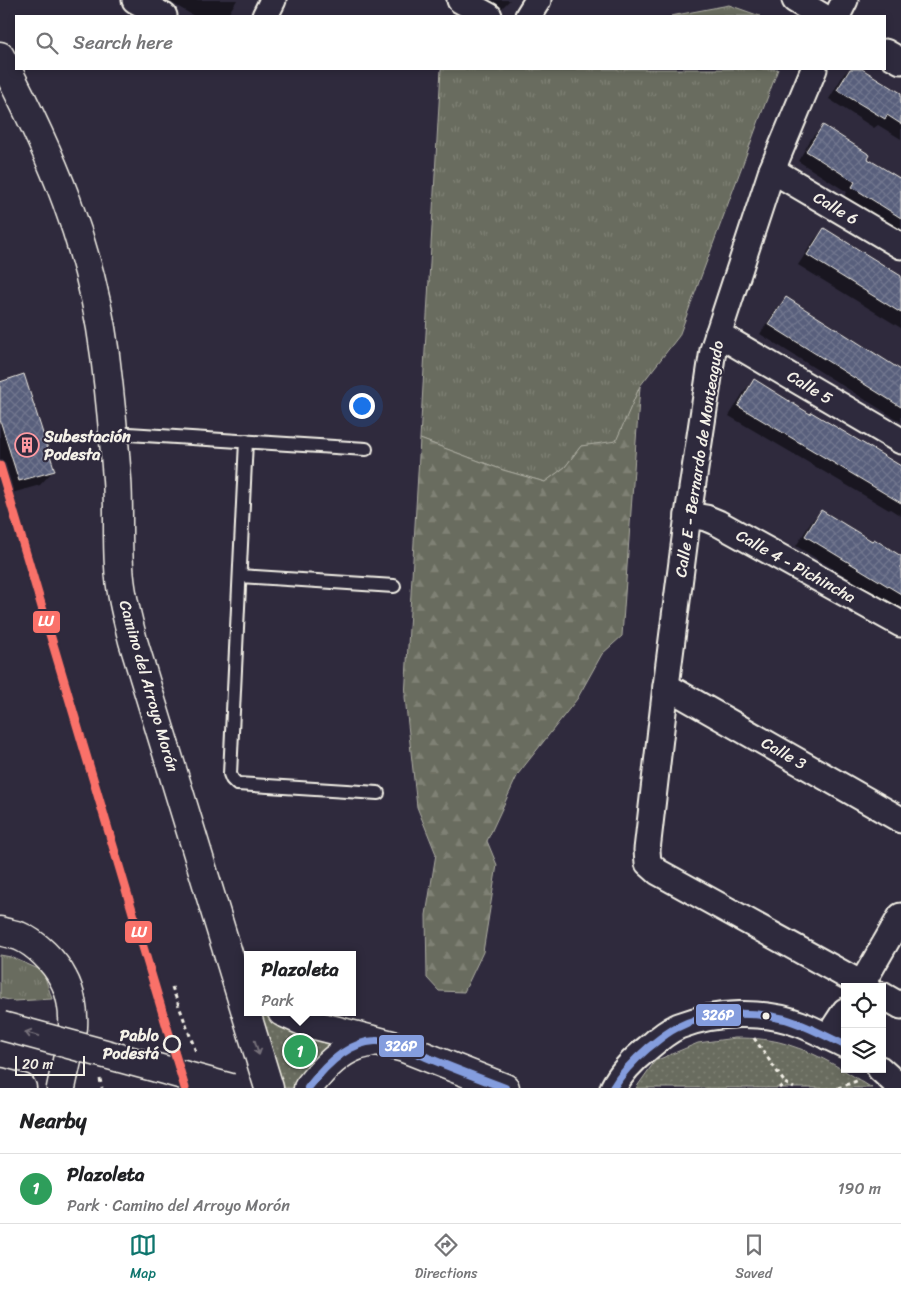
<!DOCTYPE html>
<meta charset="utf-8">
<style>
body{margin:0;font-family:Sriracha,sans-serif;background:#f2f2f2;color:#202124}
.controls{position:absolute;right:15px;bottom:15px;display:grid;overflow:hidden;border-radius:0px;box-shadow:0 2px 8px #0003}
.controls button{width:45px;height:45px;display:grid;place-items:center;padding:0;border:0;border-bottom:1px solid #e0e0e0;background:#fff;color:#202124;font:25px sans-serif}
.scale{position:absolute;left:15px;bottom:12px;width:70px;box-sizing:border-box;padding-left:5px;border:2px solid #f4f1e8;border-top:0;font-size:14px;line-height:18px;white-space:nowrap;color:#f4f1e8;-webkit-text-stroke:4px #2f2a3d;paint-order:stroke}
.you{position:absolute;left:361px;top:405px;width:18px;height:18px;margin:-12px;border:4px solid #fff;border-radius:50%;background:#1a73e8;box-shadow:0 0 0 8px #1a73e833}
.badge{display:grid;place-items:center;width:32px;height:32px;border-radius:50%;background:#0f766e;color:#fff;font-size:16px;font-weight:700}
.pin{position:absolute;translate:-50% -50%;border:2px solid #fff;box-shadow:0 1px 5px #0006}
.popup{position:absolute;left:244px;top:951px;width:112px;height:65px;box-sizing:border-box;display:grid;place-content:center;border-radius:0px;background:#fff;filter:drop-shadow(0 1px 4px #0005);font-size:16px;white-space:nowrap;color:#757577}
.popup b{font-size:19px;color:#202124}
.popup::after{content:'';position:absolute;left:50%;top:100%;margin-left:-10px;border:10px solid transparent;border-top-color:#fff}
.list{margin:0;padding:0;list-style:none}
h2{display:flex;justify-content:space-between;align-items:center;height:65px;margin:0;padding:0 20px;font-size:21px}
h2 small{font-size:16px;font-weight:400;color:#757577}
.list li{display:grid;grid-template-columns:32px 1fr auto;gap:15px;align-items:center;box-sizing:border-box;height:70px;padding:0 20px;border-top:1px solid #e0e0e0}
.list b{display:block;font-size:19px;white-space:nowrap}
.list p{margin:0;font-size:16px;white-space:nowrap;color:#757577}
.list em{font-size:16px;font-style:normal;color:#757577}
.icon{flex:none;width:28px;height:28px;fill:none;stroke:currentColor;stroke-width:2;stroke-linecap:round;stroke-linejoin:round}
.map{position:relative;flex:none;width:901px;height:1088px;overflow:hidden}
.search{position:absolute;background:#fff;box-shadow:0 2px 8px #0003;left:15px;right:15px;top:15px;height:55px;display:flex;align-items:center;gap:12px;box-sizing:border-box;padding:0 18px;border-radius:0px;color:#757577;font-size:19px}
.sheet{height:135px;background:#fff}
nav{display:flex;justify-content:space-around;align-items:center;box-sizing:border-box;height:70px;border-top:1px solid #e0e0e0;background:#fff;font-size:14px;color:#757577}
nav a{display:grid;justify-items:center;gap:2px}
nav .on{color:#0f766e}
.map>svg:first-child{display:block}
.grass{fill:url(#grass-tufts);stroke:#aeaea3}
.forest{fill:url(#forest-firs);stroke:#aeaea3}
.park{fill:url(#park-dots);stroke:#aeaea3}
.shadow{fill:#0007}
.building{fill:url(#building-cross-hatch);stroke:#f4f1e8}
.lines{fill:none;stroke-linecap:round;stroke-linejoin:round}
.lane-casing{stroke:#f4f1e8;stroke-width:16}
.street-casing{stroke:#f4f1e8;stroke-width:29}
.secondary-casing{stroke:#f4f1e8;stroke-width:31}
.primary-casing{stroke:#f4f1e8;stroke-width:31}
.path{stroke:#f4f1e8;stroke-width:3;stroke-dasharray:4 4;stroke-linecap:butt}
.lane{stroke:#2f2a3d;stroke-width:12}
.street{stroke:#2f2a3d;stroke-width:25}
.secondary{stroke:#2f2a3d;stroke-width:28}
.primary{stroke:#2f2a3d;stroke-width:28}
.primary-bridge-casing{stroke:#f4f1e8;stroke-width:31;stroke-linecap:butt}
.primary-bridge{stroke:#2f2a3d;stroke-width:28}
.bus-1-casing{stroke:#2f2a3d;stroke-width:11}
.bus-1{stroke:#849dde;stroke-width:8}
.rail-1-casing{stroke:#2f2a3d;stroke-width:12}
.rail-1{stroke:#fa7169;stroke-width:9}
.oneway{stroke:#747079}
.bus-dot{fill:#f4f1e8;stroke:#2f2a3d;stroke-width:2}
.stop-dot{fill:#2f2a3d;stroke:#f4f1e8;stroke-width:2.5}
.labels{text-anchor:middle;dominant-baseline:central;stroke-width:4;stroke-linejoin:round;paint-order:stroke}
.street-label{font-size:16px;fill:#f4f1e8;stroke:#2f2a3d}
.poi-label{font-size:16px;font-weight:bold;fill:#f4f1e8;stroke:#2f2a3d;text-anchor:start}
.stop-label{font-size:16px;font-weight:bold;fill:#f4f1e8;stroke:#2f2a3d;text-anchor:end}
.line-badge{stroke:#2f2a3d;stroke-width:2}
.badge-label{font-size:14px;text-anchor:middle;font-weight:bold;fill:#fff}
</style>
<div class="map">
<svg width="901" height="1088" viewBox="0 0 901 1088">
<defs>
<pattern id="grass-tufts" width="24" height="20" patternUnits="userSpaceOnUse" patternTransform="scale(1.25)"><rect width="24" height="20" fill="#696c5e"/><path d="M3 7l-1-3M5 7V3M7 7l1-3M15 17l-1-3M17 17v-4M19 17l1-3" fill="none" stroke="#7f8175"/></pattern>
<pattern id="forest-firs" width="22" height="20" patternUnits="userSpaceOnUse" patternTransform="scale(1.25)"><rect width="22" height="20" fill="#696c5e"/><path d="M5 1l3.5 6h-7zM16 11l3.5 6h-7z" fill="#7f8175"/></pattern>
<pattern id="park-dots" width="8" height="8" patternUnits="userSpaceOnUse" patternTransform="scale(1.25)"><rect width="8" height="8" fill="#696c5e"/><path d="M2 2h.1M6 6h.1" fill="none" stroke="#7f8175" stroke-width="1.8" stroke-linecap="round"/></pattern>
<pattern id="building-cross-hatch" width="8" height="8" patternUnits="userSpaceOnUse" patternTransform="scale(1.25)"><rect width="8" height="8" fill="#595f7b"/><path d="M0 0l8 8M0 8l8-8" fill="none" stroke="#71768e"/></pattern>
</defs>
<rect width="100%" height="100%" fill="#2f2a3d"/>
<filter id="ink" filterUnits="userSpaceOnUse"><feTurbulence type="fractalNoise" baseFrequency=".02" numOctaves="2"/><feDisplacementMap in="SourceGraphic" scale="10" xChannelSelector="R" yChannelSelector="G"/><feConvolveMatrix kernelMatrix="1 2 1 2 8 2 1 2 1" color-interpolation-filters="sRGB"/></filter>
<g filter="url(#ink)">
<!-- grass -->
<g class="grass">
<path d="M729,5l31,11h-89z"/>
<path d="M441,69h337l-99,267 -39,50 -24,56 -35,4 -16,21 -20,15 -42,-12 -83,-31z"/>
<path d="M0,955l11,2 32,14 9,28 -38,2 -14,-3z"/>
</g>
<!-- forest -->
<path class="forest" d="M640,386l-18,250 -20,18 -25,45 -59,75 -31,67 10,24 -14,87 -19,40 -25,-1 -12,-13 -1,-63 10,-61 -19,-47 -12,-110 15,-258 83,31 42,12 20,-15 16,-21 35,-5z"/>
<!-- park -->
<g class="park">
<path d="M258,1012l30,15 47,13 -34,48h-22z"/>
<path d="M735,1038c19,0 39,1 57,8 29,9 55,26 80,42h-236l19,-27 43,-18z"/>
</g>
<!-- shadow -->
<g class="shadow">
<path d="M161,0h76l-10,16h-33l-24,-14 -2,2z"/>
<path d="M484,0h26l-10,10z"/>
<path d="M850,69h10l41,25v45l-23,-14 -4,3 -45,-29 15,-25z"/>
<path d="M823,127l43,32 35,22v48l-3,2 -54,-34 3,-5 -49,-31 15,-25z"/>
<path d="M824,229l77,49v50l-103,-63 17,-26z"/>
<path d="M786,298l109,70 1,-1 5,3v52l-141,-88 17,-26z"/>
<path d="M754,381l147,87v48l-11,-7 -1,1 -160,-94 16,-26z"/>
<path d="M0,384l54,86 -14,15 -35,10 -5,-16z"/>
<path d="M821,511l51,31 29,15v53l-105,-64 16,-25z"/>
</g>
<!-- building -->
<g class="building">
<path d="M850,69h12l39,24v31l-14,-9 -2,4 -48,-29z"/>
<path d="M823,125l47,30 -2,4 33,20v39l-49,-31 3,-5 -49,-31z"/>
<path d="M824,228l77,48v37l-94,-58z"/>
<path d="M786,297l115,73v37l-133,-83z"/>
<path d="M24,374l31,97 -36,10 -19,-61v-38z"/>
<path d="M754,379l56,35 1,-2 90,54v37l-163,-97z"/>
<path d="M821,510l51,31 2,-2 27,17v38l-96,-58z"/>
</g>
<g class="lines">
<!-- lane casing -->
<g class="lane-casing">
<g id="lane">
<path d="M113,433l253,16"/>
<path d="M246,441l-16,333 2,5 5,5 141,9"/>
<path d="M240,576l154,10"/>
</g>
</g>
<!-- street casing -->
<g class="street-casing">
<g id="street">
<path d="M135,0l29,16"/>
<path d="M460,0l29,16"/>
<path d="M795,0l27,16"/>
<path d="M265,16l8,-16"/>
<path d="M528,16l10,-16"/>
<path d="M837,16l8,-16"/>
<path d="M885,52l16,9"/>
<path d="M814,69l-42,101 -59,180 -25,165 -22,171 -19,164 1,13 10,9 209,115"/>
<path d="M772,170l129,76"/>
<path d="M718,334l183,107"/>
<path d="M688,515l18,3 12,5 183,101"/>
<path d="M666,686l235,134"/>
<path d="M860,987l41,-71"/>
<path d="M882,995l19,11"/>
<path d="M828,1037l17,-26"/>
<path d="M880,1069l21,19"/>
<path d="M613,1088c8,-16 21,-29 35,-40 9,-8 20,-17 31,-22 36,-14 84,-16 121,-2 15,6 30,14 45,21"/>
</g>
</g>
<!-- secondary casing -->
<g class="secondary-casing">
<g id="secondary">
<path d="M0,56c51,97 91,189 105,299 5,41 9,83 12,124 2,29 0,58 2,87 1,25 8,51 14,75l136,447"/>
<path d="M0,931c6,2 13,3 19,5 17,7 36,26 44,42 8,14 11,34 10,49 -2,20 -8,41 -12,61"/>
<path d="M282,1012l25,11 97,25 101,40"/>
<path d="M308,1088c12,-16 29,-35 49,-42 6,-2 13,-3 19,-5"/>
</g>
</g>
<!-- primary casing -->
<g class="primary-casing">
<path id="primary" d="M0,1082l22,6"/>
</g>
<!-- path -->
<g class="path">
<path d="M172,987l24,65"/>
<path d="M754,1038l31,45"/>
<path d="M100,1079l2,9"/>
<path d="M779,1088l6,-5 9,5"/>
<path d="M838,1088l21,-8"/>
</g>
<!-- lane -->
<use href="#lane" class="lane"/>
<!-- street -->
<use href="#street" class="street"/>
<!-- secondary -->
<use href="#secondary" class="secondary"/>
<!-- primary -->
<use href="#primary" class="primary"/>
<!-- primary-bridge casing -->
<g class="primary-bridge-casing">
<path id="primary-bridge" d="M2,1026l229,62"/>
</g>
<!-- primary-bridge -->
<use href="#primary-bridge" class="primary-bridge"/>
<!-- bus-1 casing -->
<g class="bus-1-casing">
<g id="bus-1">
<path d="M308,1088c16,-21 39,-46 67,-47 17,-1 36,10 51,16 26,11 53,21 79,31"/>
<path d="M613,1088c9,-16 21,-28 35,-40 9,-7 18,-15 28,-20 31,-17 75,-17 109,-9 21,6 40,17 60,26"/>
</g>
</g>
<!-- bus-1 -->
<use href="#bus-1" class="bus-1"/>
<!-- rail-1 casing -->
<g class="rail-1-casing">
<path id="rail-1" d="M0,466l185,622"/>
</g>
<!-- rail-1 -->
<use href="#rail-1" class="rail-1"/>
</g>
<!-- one-way arrows -->
<defs><path id="oneway-shaft" d="M-6 0H5M1.5-3L5.5 0L1.5 3" fill="none" stroke-width="1.6" stroke-linecap="round" stroke-linejoin="round" transform="scale(1.25)"/></defs>
<g class="oneway">
<use href="#oneway-shaft" transform="translate(32 1034) rotate(-165)"/>
<use href="#oneway-shaft" transform="translate(257 1048) rotate(73)"/>
</g>
</g>
<!-- icons -->
<defs>
<g id="building-ring" transform="scale(1.25)"><circle r="9.5" fill="#2f2a3d" stroke="#ff9aa2" stroke-width="1.5"/><path d="M-4-6H4V6H1V3H-1V6H-4ZM-2.5-4.3h1.7v1.8h-1.7ZM.8-4.3h1.7v1.8H.8ZM-2.5-1h1.7V.8h-1.7ZM.8-1h1.7V.8H.8Z" fill="#ff9aa2"/></g>
</defs>
<g fill-rule="evenodd">
<use href="#building-ring" x="27" y="445"/>
</g>
<!-- markers -->
<circle class="bus-dot" cx="766" cy="1016" r="4.5"/>
<circle class="stop-dot" cx="172" cy="1044" r="8"/>
<g class="labels">
<!-- street labels -->
<g class="street-label">
<text transform="translate(836 208) rotate(31)">Calle 6</text>
<text transform="translate(810 387) rotate(31)">Calle 5</text>
<text transform="translate(699 459) rotate(-81)">Calle E - Bernardo de Monteagudo</text>
<text transform="translate(796 566) rotate(29)">Calle 4 - Pichincha</text>
<text transform="translate(149 686) rotate(74)">Camino del Arroyo Morón</text>
<text transform="translate(784 753) rotate(30)">Calle 3</text>
</g>
<!-- poi labels -->
<g class="poi-label">
<text x="44" y="436">Subestación<tspan x="44" dy="18">Podesta</tspan></text>
</g>
<!-- stop labels -->
<g class="stop-label">
<text x="159" y="1035">Pablo<tspan x="159" dy="18">Podestá</tspan></text>
</g>
</g>
<g class="line-badge">
<rect x="32" y="610" width="29" height="24" rx="5" fill="#fa7169"/>
<rect x="124" y="920" width="29" height="24" rx="5" fill="#fa7169"/>
<rect x="695" y="1003" width="47" height="24" rx="5" fill="#849dde"/>
<rect x="378" y="1034" width="47" height="24" rx="5" fill="#849dde"/>
</g>
<g class="badge-label">
<text x="46" y="626">LU</text>
<text x="139" y="937">LU</text>
<text x="718" y="1020">326P</text>
<text x="401" y="1051">326P</text>
</g>
</svg>
<div class="controls">
<button><svg class="icon" aria-label="locate" viewBox="0 0 24 24"><circle cx="12" cy="12" r="6"/><path d="M12 2v4M12 18v4M2 12h4M18 12h4"/></svg></button>
<button><svg class="icon" aria-label="layers" viewBox="0 0 24 24"><path d="M12 4l9 5-9 5-9-5zM3 14l9 5 9-5"/></svg></button>
</div>
<div class="scale">20 m</div>
<div class="you"></div>
<div class="pin badge" style="left:300px;top:1051px;background:#2e9e5b">1</div>
<div class="popup"><b>Plazoleta</b>Park</div>
<div class="search"><svg class="icon" aria-label="search" viewBox="0 0 24 24"><circle cx="10" cy="10" r="6"/><path d="M15 15l6 6"/></svg>Search here</div>
</div>
<section class="sheet">
<h2>Nearby<small></small></h2>
<ul class="list">
<li><span class="badge" style="background:#2e9e5b">1</span><div><b>Plazoleta</b><p>Park · Camino del Arroyo Morón</p></div><em>190 m</em></li>
</ul>
</section>
<nav>
<a class="on"><svg class="icon" aria-label="map" viewBox="0 0 24 24"><path d="M3 6l6-2 6 2 6-2v14l-6 2-6-2-6 2zM9 4v14M15 6v14"/></svg>Map</a>
<a><svg class="icon" aria-label="directions" viewBox="0 0 24 24"><path d="M12 3l9 9-9 9-9-9zM9 14v-3h6M13 9l2 2-2 2"/></svg>Directions</a>
<a><svg class="icon" aria-label="saved" viewBox="0 0 24 24"><path d="M7 4h10v16l-5-4-5 4z"/></svg>Saved</a>
</nav>
